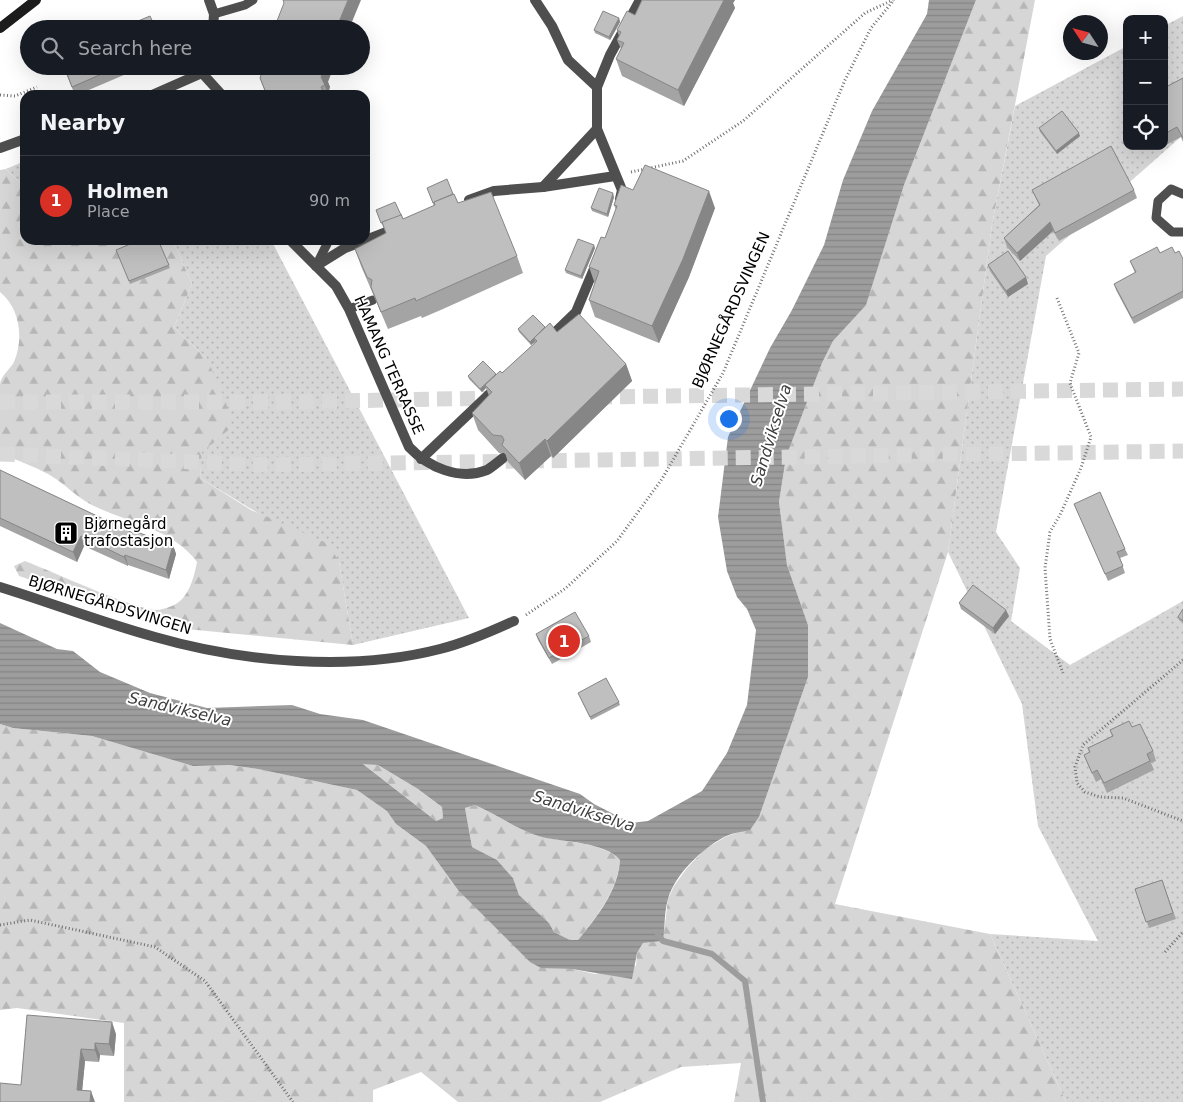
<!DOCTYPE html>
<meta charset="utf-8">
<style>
body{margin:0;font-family:"DejaVu Sans",sans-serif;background:#20242c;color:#f1f3f6}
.controls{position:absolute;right:15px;top:15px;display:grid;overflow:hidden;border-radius:10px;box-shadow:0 5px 20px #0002}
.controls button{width:45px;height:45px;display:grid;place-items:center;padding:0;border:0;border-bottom:1px solid #363941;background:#171b24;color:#f1f3f6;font:25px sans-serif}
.compass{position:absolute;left:1063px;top:15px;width:45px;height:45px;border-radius:50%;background:#171b24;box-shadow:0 5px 20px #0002;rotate:306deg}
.you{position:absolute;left:728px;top:418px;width:18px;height:18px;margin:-12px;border:4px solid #fff;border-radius:50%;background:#1a73e8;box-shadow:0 0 0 8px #1a73e833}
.badge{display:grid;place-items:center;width:32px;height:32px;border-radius:50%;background:#d93025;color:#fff;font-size:16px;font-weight:700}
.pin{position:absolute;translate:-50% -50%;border:2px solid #fff;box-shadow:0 1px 5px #0006}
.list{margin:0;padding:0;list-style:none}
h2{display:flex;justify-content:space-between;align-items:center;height:65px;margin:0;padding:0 20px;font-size:21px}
h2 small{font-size:16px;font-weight:400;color:#9ea1a6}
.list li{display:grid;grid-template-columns:32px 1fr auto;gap:15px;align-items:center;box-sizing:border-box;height:90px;padding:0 20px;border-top:1px solid #363941}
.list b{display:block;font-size:19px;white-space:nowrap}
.list p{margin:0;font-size:16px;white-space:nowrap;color:#9ea1a6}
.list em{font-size:16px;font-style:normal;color:#9ea1a6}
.icon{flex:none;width:28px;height:28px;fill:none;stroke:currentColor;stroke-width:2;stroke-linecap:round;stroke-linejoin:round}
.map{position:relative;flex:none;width:1183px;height:1102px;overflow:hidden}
.search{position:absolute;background:#171b24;box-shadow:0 5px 20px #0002;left:20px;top:20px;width:350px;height:55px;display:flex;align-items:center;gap:12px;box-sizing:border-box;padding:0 18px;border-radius:28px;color:#9ea1a6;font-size:19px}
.panel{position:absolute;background:#171b24;box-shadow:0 5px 20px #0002;left:20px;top:90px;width:350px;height:155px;border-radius:15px}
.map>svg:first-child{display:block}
.grass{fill:url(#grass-dots)}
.forest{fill:url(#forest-firs)}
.water{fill:url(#water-rules);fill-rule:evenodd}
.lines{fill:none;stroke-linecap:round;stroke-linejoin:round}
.stream{stroke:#9d9d9d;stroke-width:6}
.highway-tunnel{stroke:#d9d9d9;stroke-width:15;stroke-dasharray:15 8;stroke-linecap:butt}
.path{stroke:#717171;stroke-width:3;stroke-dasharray:1 2.5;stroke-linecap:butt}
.lane{stroke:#4f4f4f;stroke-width:9}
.street{stroke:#4f4f4f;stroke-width:10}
.secondary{stroke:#1c1c1c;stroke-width:10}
.wall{fill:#a4a4a4}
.shaded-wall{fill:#868686}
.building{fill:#bfbfbf;stroke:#868686}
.labels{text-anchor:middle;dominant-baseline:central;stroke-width:4;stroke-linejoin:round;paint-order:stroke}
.street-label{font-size:15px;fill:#000;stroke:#fff}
.poi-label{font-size:15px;fill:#000;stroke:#fff;text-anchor:start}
.water-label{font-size:16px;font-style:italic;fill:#3e3e3e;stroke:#fff}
</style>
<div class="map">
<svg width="1183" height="1102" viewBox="0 0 1183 1102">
<defs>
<pattern id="grass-dots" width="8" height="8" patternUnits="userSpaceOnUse" patternTransform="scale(1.25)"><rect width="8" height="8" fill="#d6d6d6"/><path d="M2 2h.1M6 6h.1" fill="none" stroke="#b6b6b6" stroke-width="1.8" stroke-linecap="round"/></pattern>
<pattern id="forest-firs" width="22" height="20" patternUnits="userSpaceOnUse" patternTransform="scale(1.25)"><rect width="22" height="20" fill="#d6d6d6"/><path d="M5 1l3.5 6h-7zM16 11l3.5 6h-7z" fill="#b6b6b6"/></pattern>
<pattern id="water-rules" width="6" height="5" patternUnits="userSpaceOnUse" patternTransform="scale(1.25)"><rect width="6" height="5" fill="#9d9d9d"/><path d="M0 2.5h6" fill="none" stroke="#858585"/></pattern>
</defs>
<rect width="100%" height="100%" fill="#fff"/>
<!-- grass -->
<g class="grass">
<path d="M1183,16v119l-137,121 -50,276 24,36 -9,53 59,44 113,-64v501h-117l-76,-168 108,7 -60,-115 -16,-122 -74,-152 44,-327 23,-119 112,-60v100h37v-120z"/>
<path d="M25,161v27l-19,-19z"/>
<path d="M173,240h98l198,378 -116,27 -14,-83 -139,-84 7,-119 -33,-32 18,-43z"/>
</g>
<!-- forest -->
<g class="forest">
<path d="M976,0h59l-43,225 -44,327 -113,352 155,30 76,168h-332l7,-39 -60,4 -81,35h-142l-37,-30 -48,18v12h-249v-79l-107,-15 -17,2v-286l13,4 79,8 101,30 37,-1 28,4 99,21 31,21 8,13 30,22 32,44 95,78 19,1 23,5 41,-8 1,-13 6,-10 20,-2 5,-42 6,-13 13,-18 17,-18 21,-13 11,-4 23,-16 49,-140v-52l-21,-60 -8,-63 7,-45 36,-94 11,-22 33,-37 38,-119z"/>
<path d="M6,169l19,19v52h148l19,44 -18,43 33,32 18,40 7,28 -30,25 -2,26 51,32 78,34 10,18 14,83 -177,-17 -157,-52 -5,-10 11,-5c24,9 114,51 134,49 4,-1 11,-3 15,-5 15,-7 20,-28 23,-43 -24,-33 -68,-39 -103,-56 -15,-7 -25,-18 -38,-27 -16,-11 -38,-18 -56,-26 0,-22 0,-46 0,-69 1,-8 10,-15 14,-22 10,-23 6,-54 -14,-70v-122z"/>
<path d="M362,763l16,2 40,24 24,18 1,11 -7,3z"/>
<path d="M475,805c23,10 45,27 69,32 21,5 62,6 76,23 -3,32 -23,56 -42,80h-8l-16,-8 -5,-9 -30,-28 -6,-17 -16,-18 -25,-13 -7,-39z"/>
</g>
<!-- water -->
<path class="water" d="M929,0h47l-72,185 -38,120 -33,36 -11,22 -36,94 -7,45 8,63 21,60v52l-49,140 -9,13c-9,2 -18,3 -26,7 -22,12 -49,37 -56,62 -4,13 -3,29 -5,42l-20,2 -6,10 -5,26 -60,-10 -31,-1 -11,-6 -72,-72 -32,-44 -30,-22 -9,-13 -30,-21 -99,-21 -28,-4 -37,1 -101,-30 -79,-8 -13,-4v-101l57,26 16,2 27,21 50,21 57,15 85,-3 28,9 43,6 217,74 14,10 37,19 17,-2 54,-30 25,-38 20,-48 9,-75 -9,-21 -10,-12 -10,-26 -9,-54 10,-80 42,-89 22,-38 32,-65 19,-65 29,-69 55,-97zM363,764l15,1 40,24 24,18 1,11 -7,3zM475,805c23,10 44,26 67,32 22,5 63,5 78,23 -2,31 -23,57 -42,80h-8l-16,-8 -5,-9 -30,-28 -6,-17 -16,-18 -25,-13 -7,-39z"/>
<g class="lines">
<!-- stream -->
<path class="stream" d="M658,935l5,6 49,13 33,27 18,121"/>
<!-- highway-tunnel -->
<g class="highway-tunnel">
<path d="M597,397l586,-8"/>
<path d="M0,402h282l215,-4"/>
<path d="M0,454l266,11 917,-14"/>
</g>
<!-- path -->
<g class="path">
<path d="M0,95l15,1 22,-9"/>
<path d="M631,172l52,-11 60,-40 122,-108 28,-13"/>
<path d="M1057,298l22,55 -9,30 21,54 -10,31 -21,47 -10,17 -5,36 5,71 13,34"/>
<path d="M526,615l40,-27 51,-47 45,-62 61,-106 122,-293 26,-52 23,-28"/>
<path d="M1183,660l-100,85 -8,22 2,16 8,9 15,5 23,1 60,23"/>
<path d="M0,925l30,-5 125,27 50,34 88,121"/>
<path d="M1165,952l18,-20"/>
</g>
<!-- lane -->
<g class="lane">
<path d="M214,14l31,-9 8,-5"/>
<path d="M1183,194l-12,-5 -13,12 -2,17 16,14h11"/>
<path d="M316,266l13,-26"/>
<path d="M349,309l24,-9"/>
</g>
<!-- street -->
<g class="street">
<path d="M209,0l5,14 -1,15"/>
<path d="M535,0l17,26 16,34 29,27v42l25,61 -2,9"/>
<path d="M202,73l20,22"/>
<path d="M597,87l13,-32 30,-55"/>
<path d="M152,95l50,-22 2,-7"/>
<path d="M0,148l25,-9"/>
<path d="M543,187l54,-58"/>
<path d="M469,200l25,-9 49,-4 72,-11"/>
<path d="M290,240l46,46 13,23 60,138c19,20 50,34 78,23 5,-3 11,-8 16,-12"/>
<path d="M316,266l29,-18 52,-20"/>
<path d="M547,340l29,-28 20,-48"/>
<path d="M421,459l77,-73"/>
<path d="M0,587c52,16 103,36 155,50 87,25 196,35 285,12 25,-6 50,-17 74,-28"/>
</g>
<!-- secondary -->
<path class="secondary" d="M0,28l36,-28"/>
</g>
<!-- wall -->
<g class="wall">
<path d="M642,0h93l-2,3 2,5 -51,98 -62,-30 -6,-17 5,-10 -4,-9 2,-4 -2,-6 18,-15z"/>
<path d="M619,18l1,4 -10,18 -15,-7 -1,-3z"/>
<path d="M63,66h82l-68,29h-2z"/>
<path d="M260,78l68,4 2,5 -2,6v2h-62z"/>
<path d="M1183,78v64l-2,-5 -17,9v-58z"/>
<path d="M1039,128l41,8 -23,18 -17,-22z"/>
<path d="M427,188l26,6 5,9 59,53 6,17 -80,36 -21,9 -1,-2 -33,13 -27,-63 -6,-17 31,-16 -10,-23 25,5 2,4 31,-13z"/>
<path d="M633,190l82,18 -26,69 -30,66 -64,-26 -6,-17 6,-16 -6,-17 16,-29 11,-28 -2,-5z"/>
<path d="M1032,190h102l3,8 -78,43 -6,-10 -33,30 -13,-14 -3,-9 35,-33z"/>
<path d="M614,197l-6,20 -16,-6 -1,-3z"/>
<path d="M158,240l12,28 -40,16 -14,-34z"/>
<path d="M595,248l-13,31 -16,-6 -1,-3z"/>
<path d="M1160,253h15l8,6v39l-49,26 -18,-34 -2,-6 21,-11 -5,-12z"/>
<path d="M988,265l40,19 -20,13 -18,-26z"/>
<path d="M545,327l12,5 69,32 6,17 -79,77 -2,-2 -26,24 -17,-18 -3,-9h-6l-21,-23 -6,-17 17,-17 -3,-8 -4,4 -13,-13 -1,-3 28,-1 6,-2 34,-31 -5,3 -12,-13 -1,-3z"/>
<path d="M0,470l133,63 40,12 3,9 -7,25 -41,-14v1l-44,-20 -7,16 -77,-36z"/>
<path d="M1074,504l51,45 3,6 -8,3 5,15 -17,8z"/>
<path d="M959,603l50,13 -14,18 -34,-25z"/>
<path d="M1183,609v14l-4,-3 -1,-3z"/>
<path d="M536,634l53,2 2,6 -39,22 -14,-24z"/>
<path d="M578,693l41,9 1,3 -29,15z"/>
<path d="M1132,727l21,24 3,10 -5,2 3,7 -47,23 -6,-14 -5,3 -12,-27 5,-2 -1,-5 24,-12 -2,-6z"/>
<path d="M1162,880l14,39 -27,9 -14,-39z"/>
<path d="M27,1015l89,19 -2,22 -14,-1 -1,7 -14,-1 -3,30 -61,-6z"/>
</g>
<!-- shaded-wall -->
<g class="shaded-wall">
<path d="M348,0h13l-12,29h-13z"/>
<path d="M724,0h11l-2,3 2,5 -51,98 -6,-16z"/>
<path d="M619,18l1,4 -10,18 -1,-3z"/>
<path d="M321,66h13l-6,16 2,5 -2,6 -7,-16 -1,-9z"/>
<path d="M1079,133l1,3 -23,18 -1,-3z"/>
<path d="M709,191l6,17 -26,69 -30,66 -7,-17z"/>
<path d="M613,193l1,4 -6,20 -1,-3z"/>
<path d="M1050,222l3,9 -33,30 -3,-8z"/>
<path d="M594,245l1,3 -13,31 -1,-3z"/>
<path d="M1026,277l2,7 -20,13 -2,-6z"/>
<path d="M534,338l1,3 -4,4 -1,-3z"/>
<path d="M626,364l6,17 -79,77 -6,-17z"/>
<path d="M485,385l1,3 -4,4 -2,-3z"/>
<path d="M545,439l6,17 -26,24 -6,-17z"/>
<path d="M81,536l3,10 -7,16 -4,-10z"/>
<path d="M173,545l3,9 -7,25 -3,-9z"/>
<path d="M125,555l3,10v1l-4,-9z"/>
<path d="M1006,610l3,6 -14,18 -2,-6z"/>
<path d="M112,1022l4,12 -2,22 -5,-12z"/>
<path d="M95,1043l5,12 -1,7 -4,-12z"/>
<path d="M81,1049l4,12 -4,41 -4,-12z"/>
<path d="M91,1091l4,11h-5z"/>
</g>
<!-- building -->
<g class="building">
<path d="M283,0h65l-12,29h-72l-1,-2 14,-6 7,-18z"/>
<path d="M642,0h82l-46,90 -62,-31 8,-16 -7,-3 4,-8 -4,-2 10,-19 8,4z"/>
<path d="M603,11l16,7 -10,19 -15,-7z"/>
<path d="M150,16l6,13h-37z"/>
<path d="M64,66h56l-48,21z"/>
<path d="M264,66h57l-1,2 4,2 -3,7 4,8 -4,2 4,8h-58l-7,-17z"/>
<path d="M1183,78v60l-6,-11 -13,7v-46z"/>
<path d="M1062,111l17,22 -23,18 -17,-23z"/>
<path d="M1111,146l23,44 -79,43 -5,-11 -33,31 -13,-15 36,-33 -8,-15z"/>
<path d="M645,165l64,26 -26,68 -31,67 -63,-26 10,-29 -10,-4 12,-30 4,1 12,-32 -3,-1 7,-20 12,5z"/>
<path d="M447,179l6,15 -19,8v1h-1l-6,-15z"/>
<path d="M599,188l14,5 -6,21 -16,-6z"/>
<path d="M491,192l26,64 -81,36 -20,9 -1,-3 -34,14 -10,-25 1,-7 -5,-3 -12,-28 31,-16 -4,-11 19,-8 2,5 32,-14 -1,-3 20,-8 4,9z"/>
<path d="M395,202l6,13 -19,7v1h-1l-5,-13z"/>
<path d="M578,239l16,6 -13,31 -16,-6z"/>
<path d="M140,240h18l11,25 -40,16 -13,-31z"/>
<path d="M1157,247l3,6 12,-6 3,6 4,-2 4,8v32l-51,27 -18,-34 22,-12 -6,-11z"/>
<path d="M1008,251l18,26 -20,14 -18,-26z"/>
<path d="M579,314l47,50 -79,77 -2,-2 -26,24 -17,-18 2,-5 -2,-4 -9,-1 -21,-22 20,-21 -7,-7 15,-14 2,2 35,-32 -3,-3 16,-15 7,9z"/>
<path d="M533,315l12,12 -15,15 -12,-13z"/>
<path d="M483,361l13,13 -16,15 -12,-13z"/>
<path d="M0,470l133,63 1,-2 39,14 -7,25 -41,-15 -1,2 -43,-21 -8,16 -73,-34z"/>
<path d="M1100,492l25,57 -8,3 6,14 -18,8 -31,-70z"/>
<path d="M973,585l33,25 -13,18 -34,-25z"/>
<path d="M1183,609v12l-5,-4z"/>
<path d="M575,612l14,24 -40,22 -13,-24z"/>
<path d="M606,678l13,24 -29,15 -12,-24z"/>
<path d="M1129,721l3,6 8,-3 13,27 -6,3 3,7 -46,22 -7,-13 -5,3 -8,-18 6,-3 -2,-4 25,-12 -3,-6z"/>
<path d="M1162,880l11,33 -27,9 -11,-33z"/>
<path d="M27,1015l85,7 -3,22 -14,-1v7l-14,-1 -4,41 14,1 -1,11h-90v-19l21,2z"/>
</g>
<!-- icons -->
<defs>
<g id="building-square" transform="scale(1.25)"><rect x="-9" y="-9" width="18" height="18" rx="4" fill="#000" stroke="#fff"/><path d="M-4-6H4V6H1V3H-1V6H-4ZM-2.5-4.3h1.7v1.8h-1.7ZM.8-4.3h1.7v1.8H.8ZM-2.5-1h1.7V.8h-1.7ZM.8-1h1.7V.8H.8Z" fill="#fff"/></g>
</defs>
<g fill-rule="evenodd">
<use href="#building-square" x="66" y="533"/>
</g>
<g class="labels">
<!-- street labels -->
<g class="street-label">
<text transform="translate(731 310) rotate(-66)">BJØRNEGÅRDSVINGEN</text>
<text transform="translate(389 365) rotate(66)">HAMANG TERRASSE</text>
<text transform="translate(110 605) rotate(17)">BJØRNEGÅRDSVINGEN</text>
</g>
<!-- poi labels -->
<g class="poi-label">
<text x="84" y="524">Bjørnegård<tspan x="84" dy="17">trafostasjon</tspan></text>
</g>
<!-- water labels -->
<g class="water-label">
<text transform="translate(771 435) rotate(-73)">Sandvikselva</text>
<text transform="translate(180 709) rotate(13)">Sandvikselva</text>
<text transform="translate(584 811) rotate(17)">Sandvikselva</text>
</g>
</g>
</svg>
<div class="controls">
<button>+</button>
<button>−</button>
<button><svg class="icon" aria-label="locate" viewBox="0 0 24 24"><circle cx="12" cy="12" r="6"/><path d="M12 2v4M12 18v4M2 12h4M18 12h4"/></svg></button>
</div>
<svg class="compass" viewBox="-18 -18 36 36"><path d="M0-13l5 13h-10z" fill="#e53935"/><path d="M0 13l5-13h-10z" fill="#9ea1a6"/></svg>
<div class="you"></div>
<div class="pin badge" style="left:564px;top:641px">1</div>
<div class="search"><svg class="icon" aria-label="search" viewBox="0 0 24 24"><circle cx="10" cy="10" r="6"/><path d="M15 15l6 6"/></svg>Search here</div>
<section class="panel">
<h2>Nearby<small></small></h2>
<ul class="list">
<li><span class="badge">1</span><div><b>Holmen</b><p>Place</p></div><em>90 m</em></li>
</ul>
</section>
</div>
